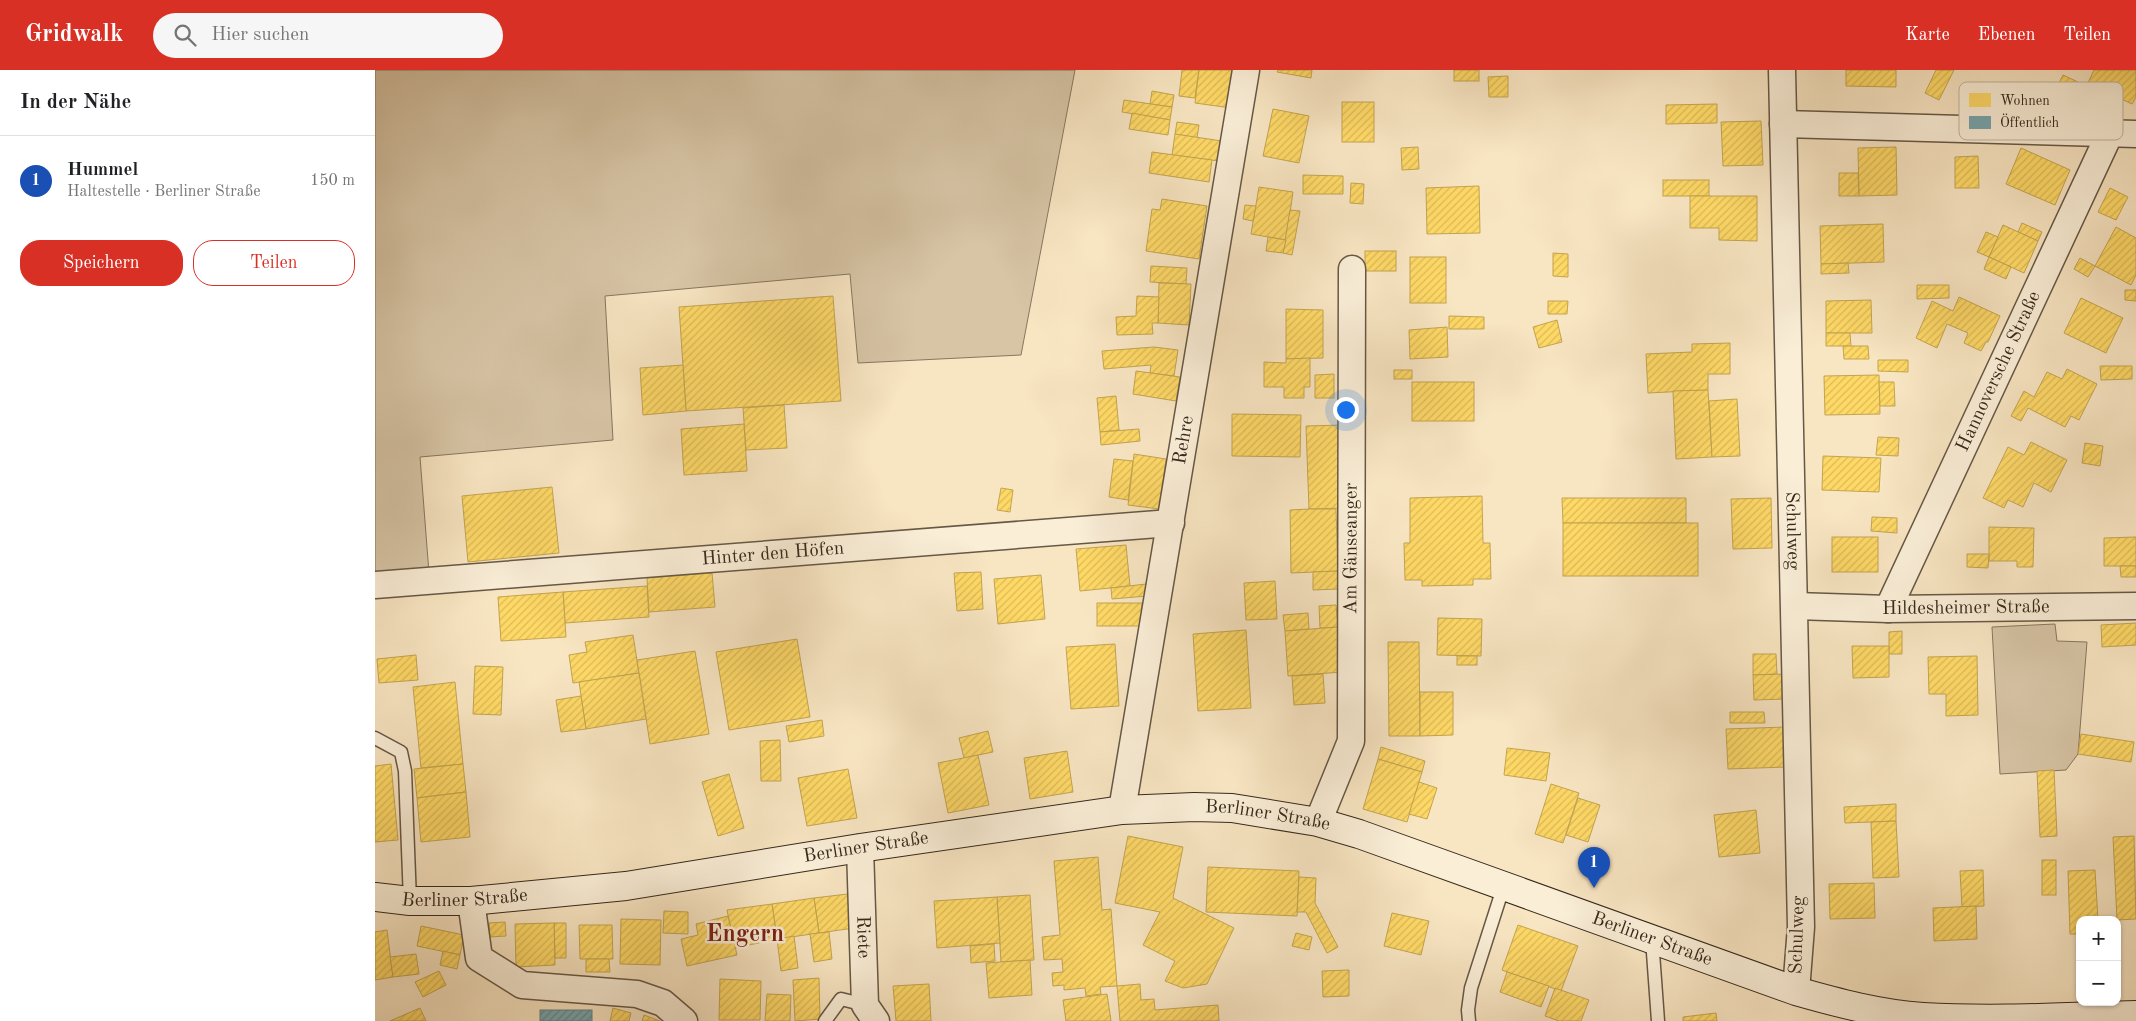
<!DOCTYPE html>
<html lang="de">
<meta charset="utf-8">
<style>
body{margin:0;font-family:"Old Standard TT",serif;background:#f6f6f6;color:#202124}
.controls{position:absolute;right:15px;bottom:15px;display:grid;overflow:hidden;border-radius:10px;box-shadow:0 1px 4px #0004}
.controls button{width:45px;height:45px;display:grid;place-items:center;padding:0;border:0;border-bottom:1px solid #e0e0e0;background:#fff;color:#202124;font:25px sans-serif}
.you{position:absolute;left:970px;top:339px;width:18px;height:18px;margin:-12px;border:4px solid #fff;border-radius:50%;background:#1a73e8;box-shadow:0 0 0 8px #1a73e833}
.badge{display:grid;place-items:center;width:32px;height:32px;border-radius:50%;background:#d93025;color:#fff;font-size:16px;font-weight:700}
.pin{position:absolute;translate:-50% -41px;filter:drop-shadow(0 1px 2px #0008)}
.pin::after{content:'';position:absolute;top:26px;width:18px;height:15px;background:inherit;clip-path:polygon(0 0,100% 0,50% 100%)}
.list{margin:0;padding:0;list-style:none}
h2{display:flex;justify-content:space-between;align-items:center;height:65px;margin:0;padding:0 20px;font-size:21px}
h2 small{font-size:16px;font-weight:400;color:#757577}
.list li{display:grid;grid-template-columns:32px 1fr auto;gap:15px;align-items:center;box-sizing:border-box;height:90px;padding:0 20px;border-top:1px solid #e0e0e0}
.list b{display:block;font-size:19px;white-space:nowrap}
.list p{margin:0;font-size:16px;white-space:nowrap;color:#757577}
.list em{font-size:16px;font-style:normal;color:#757577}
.actions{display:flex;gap:10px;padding:15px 20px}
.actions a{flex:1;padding:11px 0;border:1px solid #d93025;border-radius:20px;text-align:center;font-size:18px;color:#d93025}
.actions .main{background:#d93025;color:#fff}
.icon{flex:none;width:28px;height:28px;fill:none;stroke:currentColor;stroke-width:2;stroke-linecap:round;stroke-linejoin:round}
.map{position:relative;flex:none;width:1761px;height:951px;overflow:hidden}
header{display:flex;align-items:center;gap:30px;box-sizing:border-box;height:70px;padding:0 25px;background:#d93025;color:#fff}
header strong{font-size:24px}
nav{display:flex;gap:28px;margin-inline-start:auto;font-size:18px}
.search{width:350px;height:45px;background:#f6f6f6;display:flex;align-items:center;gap:12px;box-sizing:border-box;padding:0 18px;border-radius:28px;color:#757577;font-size:19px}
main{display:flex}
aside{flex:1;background:#fff}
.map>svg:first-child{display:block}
.grass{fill:#d7c5a6;stroke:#867761}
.homes{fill:url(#homes-hatch);stroke:#c3a450}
.public{fill:url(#public-hatch);stroke:#638083}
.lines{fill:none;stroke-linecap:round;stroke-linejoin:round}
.service-casing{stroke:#665846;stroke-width:15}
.minor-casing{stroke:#665846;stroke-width:29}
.secondary-casing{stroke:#36291c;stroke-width:30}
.service{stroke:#faeed7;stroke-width:12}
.minor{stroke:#faeed7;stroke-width:26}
.secondary{stroke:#faeed7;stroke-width:28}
.labels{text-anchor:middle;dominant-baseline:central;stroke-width:5;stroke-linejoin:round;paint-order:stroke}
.street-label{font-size:19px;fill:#36291c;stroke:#faeed7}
.district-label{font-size:24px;font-weight:bold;fill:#7a1f14;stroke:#faeed7}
.key{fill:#faeed7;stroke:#bfb39f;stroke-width:1}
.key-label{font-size:14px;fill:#36291c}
</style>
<header>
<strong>Gridwalk</strong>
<div class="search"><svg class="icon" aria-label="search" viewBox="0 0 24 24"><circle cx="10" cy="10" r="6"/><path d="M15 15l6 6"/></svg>Hier suchen</div>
<nav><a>Karte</a><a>Ebenen</a><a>Teilen</a></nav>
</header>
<main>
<aside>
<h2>In der Nähe<small></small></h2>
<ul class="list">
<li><span class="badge" style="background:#1a4fb4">1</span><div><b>Hummel</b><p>Haltestelle · Berliner Straße</p></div><em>150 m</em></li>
</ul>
<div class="actions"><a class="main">Speichern</a><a>Teilen</a></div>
</aside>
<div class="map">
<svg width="1761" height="951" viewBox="0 0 1761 951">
<defs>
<pattern id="homes-hatch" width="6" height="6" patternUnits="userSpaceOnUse" patternTransform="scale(1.25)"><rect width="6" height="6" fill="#ffd966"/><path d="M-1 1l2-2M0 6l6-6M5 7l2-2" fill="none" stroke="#dbba58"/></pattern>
<pattern id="public-hatch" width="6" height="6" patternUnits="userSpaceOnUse" patternTransform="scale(1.25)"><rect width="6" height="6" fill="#76a5af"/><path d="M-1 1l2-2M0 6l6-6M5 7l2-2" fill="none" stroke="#62868e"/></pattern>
</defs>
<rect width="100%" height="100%" fill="#f8e5c2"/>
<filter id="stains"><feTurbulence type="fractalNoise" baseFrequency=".004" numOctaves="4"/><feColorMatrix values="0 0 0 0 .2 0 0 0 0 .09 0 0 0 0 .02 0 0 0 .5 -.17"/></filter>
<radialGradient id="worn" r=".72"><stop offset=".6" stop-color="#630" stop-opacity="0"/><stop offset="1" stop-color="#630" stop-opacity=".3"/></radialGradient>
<!-- grass -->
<g class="grass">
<path d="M0,0h700l-54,285 -163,8 -8,-89 -245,22 8,144 -193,17 9,116 -54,4z"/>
<path d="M1680,554l2,17 30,1 -9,112 -12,16 -66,4 -8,-147z"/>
</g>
<!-- homes -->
<g class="homes">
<path d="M807,0h17l-4,28 -16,-2z"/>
<path d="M824,0h37l-5,38 -36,-5z"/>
<path d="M903,0h34l-1,8 -34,-6z"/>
<rect x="1079" y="0" width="25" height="11"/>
<path d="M1471,0h50v17l-50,-1z"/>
<path d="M1561,0h18l-15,30 -14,-7z"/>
<path d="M1719,0h42v27l-4,7 -44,-21z"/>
<path d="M1688,5l15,7 -11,23 -15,-8z"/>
<path d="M1133,6v21h-19l-1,-20z"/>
<path d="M777,21l22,4 -2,12 -22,-3z"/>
<path d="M749,30l48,7 -2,13 -48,-8z"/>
<rect x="967" y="32" width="32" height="40"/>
<path d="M1342,34v19l-51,1v-19z"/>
<path d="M898,39l36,7 -10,47 -36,-7z"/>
<path d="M757,43l38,7 -2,15 -39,-6z"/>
<path d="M1386,51l2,44 -40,1 -2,-44z"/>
<path d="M802,52l22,3 -2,13 -22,-4z"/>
<path d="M800,64l47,7 -3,20 -47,-6z"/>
<path d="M1043,77l1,22 -17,1 -1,-22z"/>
<path d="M1521,77l1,48 -38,1 -1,-48z"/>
<path d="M1646,78l49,22 -15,35 -49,-21z"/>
<path d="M777,82l60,8 -3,22 -60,-9z"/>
<path d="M1603,86l1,32h-24v-31z"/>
<path d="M1464,103h19l1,23h-20z"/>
<path d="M928,105l40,1v18h-40z"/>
<rect x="1288" y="110" width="46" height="16"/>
<path d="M976,113l13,1 -1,20 -13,-1z"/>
<path d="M1104,116l1,47 -53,1 -1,-46z"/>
<path d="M884,117l34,5 -7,48 -35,-6z"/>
<path d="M1735,118l18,9 -12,23 -18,-8z"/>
<path d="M1315,126h67v45l-38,-1v-12h-29z"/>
<path d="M787,129l45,7 -8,53 -53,-8 6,-42 8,1z"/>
<path d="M870,135l11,1 -3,15 -10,-2z"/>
<path d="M915,140l10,1 -8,44 -9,-2z"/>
<path d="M1647,153l20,9 -4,9 -20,-9z"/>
<path d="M1508,154l1,38 -63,2 -1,-38z"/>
<path d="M1628,155l35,16 -14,32 -35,-16z"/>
<path d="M1741,157l20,11v37l-5,10 -36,-19z"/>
<path d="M1611,162l12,5 -9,20 -12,-5z"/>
<path d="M893,167l18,3 -3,13 -17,-2z"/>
<rect x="990" y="181" width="31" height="20"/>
<path d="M1178,183l15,1v23l-15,-1z"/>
<rect x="1035" y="187" width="36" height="46"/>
<path d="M1614,187l22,10 -5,12 -22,-10z"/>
<path d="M1705,188l15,8 -7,11 -14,-8z"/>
<path d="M1473,193l1,10 -28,1v-10z"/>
<path d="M776,196l36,2 -1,16 -36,-2z"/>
<path d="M784,213l32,1 -2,41 -31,-2z"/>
<path d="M1542,215h32v13l-32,1z"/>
<path d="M1750,220h11v11l-11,-1z"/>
<path d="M458,226l8,105 -155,10 -7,-104z"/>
<path d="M762,226l22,1 -1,26h-6l1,11 -36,1 -1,-18 20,-1z"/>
<path d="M1584,227l41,19 -12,26h-2l-5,9 -17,-8 4,-10 -21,-9 -10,24 -21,-10 16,-37 21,10z"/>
<path d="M1706,228l42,20 -17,35 -42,-20z"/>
<path d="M1496,230l1,33h-46v-32z"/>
<path d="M1173,231h20l-1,13h-19z"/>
<path d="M911,239l37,1v48l-37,1z"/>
<path d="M1074,246l35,1v12h-35z"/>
<path d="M1182,250l5,22 -23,6 -6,-21z"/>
<path d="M1072,257l1,30 -38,2 -1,-29z"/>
<path d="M1451,263h24l1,13h-25z"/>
<path d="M1355,273v31h-22v16l-60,3 -2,-39 46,-2v-8z"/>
<path d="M1468,276h25l1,13h-25z"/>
<path d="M779,277l24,3 -4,26 -24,-3 1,-8 -47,4 -2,-18z"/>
<path d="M935,288v29h-6v11h-20v-11h-20v-25l22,1v-4z"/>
<path d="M1503,290h30v12l-30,-1z"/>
<path d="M308,295l3,46 -43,4 -3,-47z"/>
<path d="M1725,296h32v13l-31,1z"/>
<path d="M1692,299l30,15 -18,36 -8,-4 -6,11 -37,-19 -7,13 -10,-5 13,-25 10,6 13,-25 15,7z"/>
<rect x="1019" y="300" width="18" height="9"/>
<path d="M761,301l44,6 -4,24 -43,-7z"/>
<path d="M959,304v24h-19v-23z"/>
<path d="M1504,305l1,39 -55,1 -1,-39z"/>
<rect x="1037" y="312" width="62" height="39"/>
<path d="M1504,312h15l1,24h-15z"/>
<path d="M1333,320l4,67 -36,2 -3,-68z"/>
<path d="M741,326l3,34 -19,2 -3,-34z"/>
<path d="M1362,329l3,57 -28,1 -3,-56z"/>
<path d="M409,335l3,43 -41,2 -3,-42z"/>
<path d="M857,344l69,1 -1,42 -68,-1z"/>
<path d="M369,354l3,47 -63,4 -3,-46z"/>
<path d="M968,355l3,83 -37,1 -3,-83z"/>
<path d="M764,359l1,12 -39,4 -1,-13z"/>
<path d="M1503,367l21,1 -1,18 -22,-1z"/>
<path d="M1656,372l36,18 -16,32 -17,-9 -11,24 -15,-7 -4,8 -21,-10 25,-51 16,8z"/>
<path d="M1710,373l18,3 -3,20 -18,-3z"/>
<path d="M759,384l32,5 -7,50 -31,-4z"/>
<path d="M1448,386l58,2 -2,34 -57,-2z"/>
<path d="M739,389l19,2 -5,39 -19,-3z"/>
<path d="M177,417l7,66 -91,9 -6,-66z"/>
<path d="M626,418l12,2 -3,22 -13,-2z"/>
<path d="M1107,426l1,47h7l1,36h-18v6l-51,1v-6h-17l-1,-37h6v-45z"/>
<path d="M1187,428h124v25h-123z"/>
<path d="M1396,428l1,50 -39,1 -2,-50z"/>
<path d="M934,439h27l2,62 -47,2 -1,-63z"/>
<path d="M1497,447l25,1v15l-26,-2z"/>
<rect x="1188" y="453" width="135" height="53"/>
<path d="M1614,457l45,1 -1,39h-16v-6h-28z"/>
<rect x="1457" y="467" width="46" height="35"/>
<path d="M1761,467v29h-32v-28z"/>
<path d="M751,475l4,41 -50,5 -4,-42z"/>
<path d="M1592,484h22l-1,14 -21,-1z"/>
<path d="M1745,496h16v11h-15z"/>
<path d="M963,501l1,18 -26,1v-18z"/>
<path d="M606,502l2,37 -26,2 -3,-38z"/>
<path d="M337,503l3,34 -66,5 -2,-34z"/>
<path d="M666,505l4,44 -47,5 -4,-45z"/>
<path d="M900,511l2,38 -31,1 -2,-37z"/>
<path d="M771,514l1,12 -35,3 -1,-11z"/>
<path d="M272,516l2,31 -84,6 -2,-31z"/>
<path d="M188,522l3,45 -65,4 -3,-44z"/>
<rect x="722" y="533" width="45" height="23"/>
<path d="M961,535l2,22 -18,1 -1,-22z"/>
<path d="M933,543l1,16 -24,2 -2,-16z"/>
<path d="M1063,548l44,1 -1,37 -44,-1z"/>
<path d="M1761,553v22l-34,2 -1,-22z"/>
<path d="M963,557l4,45 -54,4 -3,-45z"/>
<path d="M871,560l5,78 -53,3 -5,-77z"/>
<path d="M1527,561v23h-13v-22z"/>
<path d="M258,565l6,38 -66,10 -4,-28 18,-3 -2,-10z"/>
<path d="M422,569l13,78 -81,13 -13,-78z"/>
<path d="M1013,572h31l1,94h-31z"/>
<path d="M740,574l4,62 -48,3 -5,-62z"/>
<path d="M1477,576h37v31l-36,1z"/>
<path d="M320,581l14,83 -59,10 -13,-84z"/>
<path d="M1378,584h23l1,20 -24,1z"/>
<path d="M41,585l2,25 -39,3 -2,-24z"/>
<rect x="1082" y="586" width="20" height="9"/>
<path d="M1602,586l1,59 -32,1v-22h-17l-1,-37z"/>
<path d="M100,596l28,1 -2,48 -28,-1z"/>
<path d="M264,603l7,46 -60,10 -7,-47z"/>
<path d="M948,604l2,29 -31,2 -2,-29z"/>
<path d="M1411,604v25l-32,1 -1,-25z"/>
<path d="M80,612l8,82 -42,4 -8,-81z"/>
<path d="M1045,622h33v43l-33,1z"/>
<path d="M206,626l5,33 -25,3 -5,-32z"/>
<path d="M1355,642h34l1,11h-35z"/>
<path d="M447,650l2,16 -35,6 -3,-16z"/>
<path d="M1411,657l1,40 -59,2 -2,-40z"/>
<path d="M613,661l5,21 -29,6 -5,-20z"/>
<path d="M1706,664l53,8 -3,20 -53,-8z"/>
<path d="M405,670l1,41h-20l-1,-40z"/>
<path d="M1006,677l44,14 -3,11 -44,-13z"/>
<path d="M1132,678l43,5 -4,28 -42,-6z"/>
<path d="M692,681l6,41 -43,7 -6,-41z"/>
<path d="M603,685l11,50 -41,8 -10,-50z"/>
<path d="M1003,689l44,13 -15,50 -44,-13z"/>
<path d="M16,694l7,76 -23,2v-76z"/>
<path d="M88,694l3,28 -49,6 -3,-29z"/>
<path d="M473,699l9,49 -50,8 -9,-48z"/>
<path d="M1679,700l3,66 -17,1 -3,-66z"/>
<path d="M354,704l15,54 -26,8 -16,-54z"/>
<path d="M1044,712l18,6 -10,31 -18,-5z"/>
<path d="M1176,714l28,9 -16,50 -28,-9z"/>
<path d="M91,722l4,45 -49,5 -4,-44z"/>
<path d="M1203,728l22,7 -12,37 -22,-7z"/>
<path d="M1521,734v17l-51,2 -1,-16z"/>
<path d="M1381,740l4,43 -41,4 -5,-42z"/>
<path d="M1521,751l3,56 -26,1 -2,-56z"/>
<path d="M753,766l55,11 -10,51 61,30 -27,56 -24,4 -18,-7 10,-20 -32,-16 17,-33 -45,-9z"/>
<path d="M1759,766l2,83 -19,1 -4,-83z"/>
<path d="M723,787l4,53 9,-1 6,77 -17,1 1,7 -15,2 -1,-8 -21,2v-5l-11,1 -1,-13 11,-1 -1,-13 -18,1 -2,-23 18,-2 -6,-74z"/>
<rect x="1667" y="790" width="14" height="35"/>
<path d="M833,797l91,4 -2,45 -91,-4z"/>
<path d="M1608,800l1,36 -22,1 -2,-36z"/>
<path d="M1720,800l3,50h-18v14h-10l-2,-63z"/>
<path d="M924,807l17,1 -1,25 23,44 -11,6 -21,-41h-9z"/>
<path d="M1499,813l1,35 -45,1 -1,-35z"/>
<path d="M481,823l5,34 -42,6 -5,-35z"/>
<path d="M655,825l4,65 -33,2 -4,-65z"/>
<path d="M622,827l3,46 -63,5 -3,-47z"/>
<path d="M439,828l5,35 -42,6 -5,-35z"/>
<path d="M397,834l5,35 -42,9 -8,-38z"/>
<path d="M1601,836l1,33 -43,2 -1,-33z"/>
<path d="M289,841l24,1v22l-25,-1z"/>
<path d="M1017,843l37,8 -8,34 -37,-9z"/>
<path d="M353,846l9,39 -50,11 -6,-27 17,-4 -2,-11z"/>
<path d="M246,849l40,1 -1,45 -40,-1z"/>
<path d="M130,852l1,14 -16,1 -1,-14z"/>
<path d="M179,853h12v35h-11z"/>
<path d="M179,853l1,42 -39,2 -1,-43z"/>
<path d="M204,855h33l1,34h-33z"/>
<path d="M1143,855l60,21 -17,45 -59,-21z"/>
<path d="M46,856l43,9 -4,20 -43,-9z"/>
<path d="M12,860l6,47 -18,3v-48z"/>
<path d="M454,862l3,27 -18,3 -4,-28z"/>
<path d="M921,863l16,4 -3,13 -17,-4z"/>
<path d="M419,866l4,32 -17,3 -4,-32z"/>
<path d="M619,874l1,17 -24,2 -1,-17z"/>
<path d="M68,881l17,4 -3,14 -17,-4z"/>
<path d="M41,884l3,20 -26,3 -3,-20z"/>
<path d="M211,889h23l1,13h-24z"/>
<path d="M655,890l2,35 -43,3 -3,-35z"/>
<path d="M974,900v26l-26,1 -1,-26z"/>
<path d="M64,901l7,14 -23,12 -8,-15z"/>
<path d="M1132,902l42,14 -8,21 -41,-15z"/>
<path d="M444,908l1,41 -25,2 -2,-41z"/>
<path d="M345,909l41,2 -1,39h-41z"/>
<path d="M554,914l2,37h-35l-3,-35z"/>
<path d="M765,914l1,16 13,-1 1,11 63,-5 1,16h-99l-3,-35z"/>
<path d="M1180,918l34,12 -8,21h-22l-14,-5z"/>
<path d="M392,924l24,1 -1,26h-25z"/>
<path d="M732,924l4,27h-45l-3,-21z"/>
<path d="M45,938l6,13h-36z"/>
<path d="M238,938l18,5 -2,8h-19z"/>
<path d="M1341,943l1,8h-34v-4z"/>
<path d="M269,945l16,6h-18z"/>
</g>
<!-- public -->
<rect class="public" x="165" y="940" width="52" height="11"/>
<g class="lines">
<!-- service casing -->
<g class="service-casing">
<g id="service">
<path d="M0,668l26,14 4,19 5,130"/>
<path d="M1277,869l6,82"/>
<path d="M450,951l16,-22 24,6"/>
<path d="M1094,951l-1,-11 3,-22 33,-103"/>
</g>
</g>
<!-- minor casing -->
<g class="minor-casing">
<g id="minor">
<path id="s1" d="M1407,0l19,857 -5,64"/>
<path d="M1408,54l353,10"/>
<path id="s2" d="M0,515l796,-62"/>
<path id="s3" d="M1420,536l93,3 248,-3"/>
<path id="s4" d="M1513,539l222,-476"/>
<path id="s5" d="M747,740l124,-740"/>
<path id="s6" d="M943,752l33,-81 1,-472"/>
<path id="s7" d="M485,778l5,157 11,16"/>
<path d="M96,831l8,57 43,27 115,9 26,9 21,18"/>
</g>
</g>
<!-- secondary casing -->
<g class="secondary-casing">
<g id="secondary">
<path id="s8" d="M0,827l35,4h61l155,-15 234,-38 262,-38 72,-3 38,1 86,14 41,12 437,157c42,12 84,23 127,26 71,4 142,0 213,-2"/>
</g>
</g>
<!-- service -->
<use href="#service" class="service"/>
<!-- minor -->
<use href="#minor" class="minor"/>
<!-- secondary -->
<use href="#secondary" class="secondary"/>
</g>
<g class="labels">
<!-- street labels -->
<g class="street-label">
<text stroke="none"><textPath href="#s4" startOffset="262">Hannoversche Straße</textPath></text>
<text stroke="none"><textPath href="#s5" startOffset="375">Rehre</textPath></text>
<text stroke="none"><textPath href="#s1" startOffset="461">Schulweg</textPath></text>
<text stroke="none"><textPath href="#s6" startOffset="280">Am Gänseanger</textPath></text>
<text stroke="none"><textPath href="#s2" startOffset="399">Hinter den Höfen</textPath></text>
<text stroke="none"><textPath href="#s3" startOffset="171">Hildesheimer Straße</textPath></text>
<text stroke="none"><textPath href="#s8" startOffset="900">Berliner Straße</textPath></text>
<text stroke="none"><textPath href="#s8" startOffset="495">Berliner Straße</textPath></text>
<text stroke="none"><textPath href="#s8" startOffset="90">Berliner Straße</textPath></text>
<text transform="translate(1423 865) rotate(-88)">Schulweg</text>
<text stroke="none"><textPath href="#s7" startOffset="89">Riete</textPath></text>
<text stroke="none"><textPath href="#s8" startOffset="1305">Berliner Straße</textPath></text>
</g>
<!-- district labels -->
<g class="district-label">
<text x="370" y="865">Engern</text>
</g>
</g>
<!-- legend -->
<rect x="1584" y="12" width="164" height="58" rx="8" class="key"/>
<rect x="1594" y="23" width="22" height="14" fill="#ffd966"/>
<rect x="1594" y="46" width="22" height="13" fill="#76a5af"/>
<g class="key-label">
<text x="1625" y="35">Wohnen</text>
<text x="1625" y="57">Öffentlich</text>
</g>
<rect width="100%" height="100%" filter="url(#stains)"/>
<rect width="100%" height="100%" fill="url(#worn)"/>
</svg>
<div class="controls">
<button>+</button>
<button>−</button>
</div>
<div class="you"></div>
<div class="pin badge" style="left:1219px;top:818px;background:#1a4fb4">1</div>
</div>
</main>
